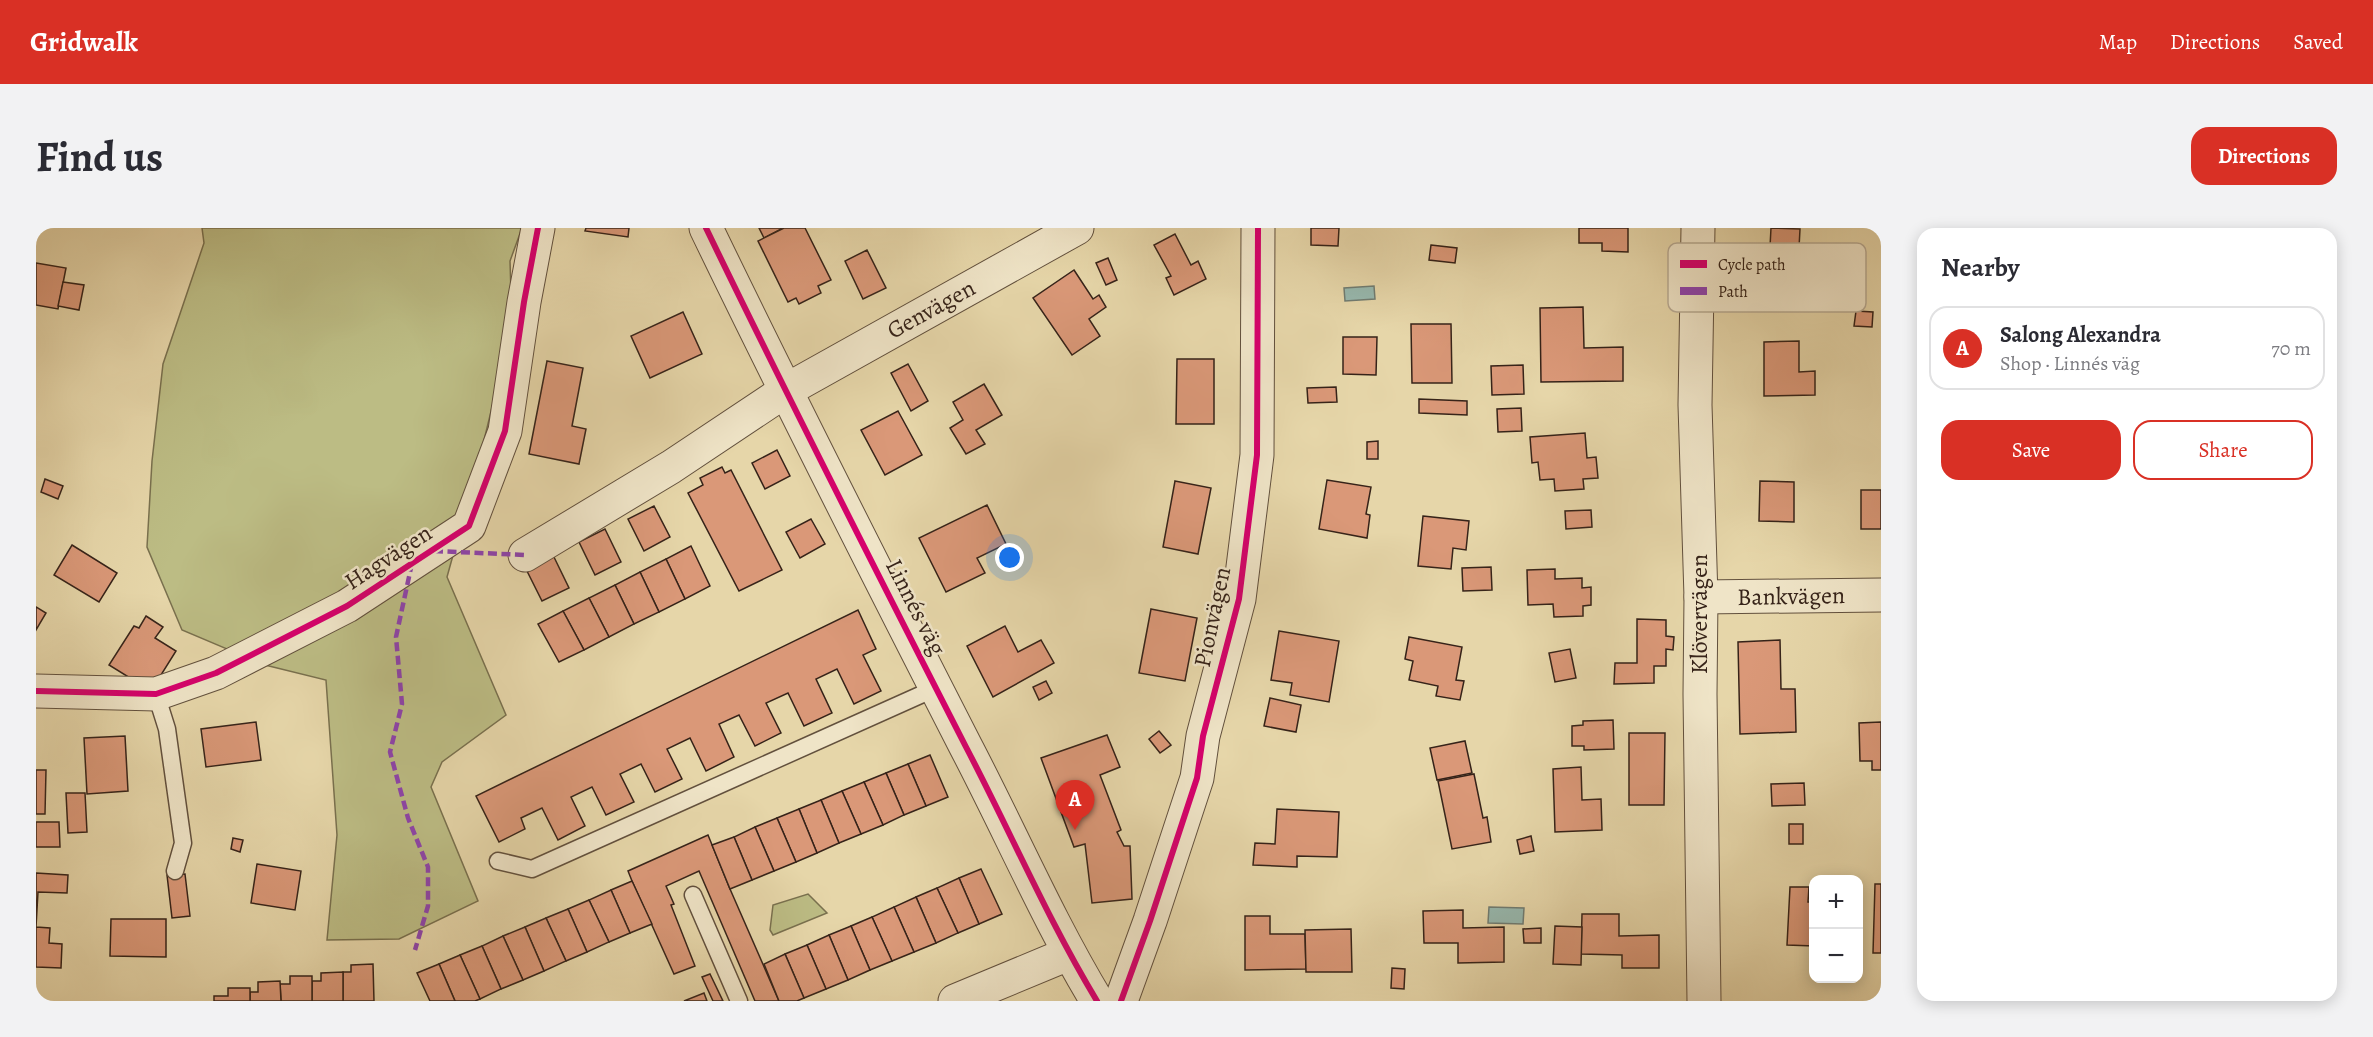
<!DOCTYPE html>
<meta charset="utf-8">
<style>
body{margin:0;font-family:Alegreya,serif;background:#f2f2f3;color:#2b2b33}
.controls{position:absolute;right:18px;bottom:18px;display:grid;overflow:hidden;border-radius:12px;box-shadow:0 3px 15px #0003}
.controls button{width:54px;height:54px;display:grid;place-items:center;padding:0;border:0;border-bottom:2px solid #e1e1e2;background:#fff;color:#2b2b33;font:30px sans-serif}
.you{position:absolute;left:974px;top:330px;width:21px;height:21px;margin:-15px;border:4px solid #fff;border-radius:50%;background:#1a73e8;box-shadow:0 0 0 9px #1a73e833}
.badge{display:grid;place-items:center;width:39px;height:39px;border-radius:50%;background:#d93025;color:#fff;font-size:20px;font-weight:700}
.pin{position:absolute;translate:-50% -50px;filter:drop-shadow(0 2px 3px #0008)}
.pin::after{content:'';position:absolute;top:32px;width:21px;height:18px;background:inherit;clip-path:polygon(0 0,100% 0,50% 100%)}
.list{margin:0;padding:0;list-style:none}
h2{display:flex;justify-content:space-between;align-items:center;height:78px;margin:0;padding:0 24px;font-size:26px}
h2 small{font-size:20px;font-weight:400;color:#7c7c81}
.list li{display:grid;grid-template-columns:39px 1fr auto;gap:18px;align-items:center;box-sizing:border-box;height:84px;margin:0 12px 12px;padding:0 12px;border:2px solid #e1e1e2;border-radius:18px}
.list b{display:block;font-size:22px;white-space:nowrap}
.list p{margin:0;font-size:20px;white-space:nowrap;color:#7c7c81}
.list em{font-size:20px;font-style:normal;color:#7c7c81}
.actions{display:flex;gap:12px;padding:18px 24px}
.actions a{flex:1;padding:14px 0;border:2px solid #d93025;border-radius:18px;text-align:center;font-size:21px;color:#d93025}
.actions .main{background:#d93025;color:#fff}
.map{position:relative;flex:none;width:1845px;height:773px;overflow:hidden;border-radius:18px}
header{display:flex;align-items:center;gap:36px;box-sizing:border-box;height:84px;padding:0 30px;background:#d93025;color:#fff}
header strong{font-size:28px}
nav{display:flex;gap:33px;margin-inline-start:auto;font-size:21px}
.intro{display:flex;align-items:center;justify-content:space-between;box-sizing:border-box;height:144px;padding:0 36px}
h1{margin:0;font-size:42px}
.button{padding:15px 27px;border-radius:18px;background:#d93025;color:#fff;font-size:21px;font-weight:700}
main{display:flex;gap:36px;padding:0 36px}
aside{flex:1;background:#fff;border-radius:18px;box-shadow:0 3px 15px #0003}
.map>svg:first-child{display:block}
.green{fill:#bcbc84;stroke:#79704e;stroke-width:1.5}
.water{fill:#97b8ae;stroke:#707c72;stroke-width:1.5}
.building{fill:#da9878;stroke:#362319;stroke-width:1.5}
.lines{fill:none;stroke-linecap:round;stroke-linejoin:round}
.lane-casing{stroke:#62503d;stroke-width:19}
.street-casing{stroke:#62503d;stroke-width:35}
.lane{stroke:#efe4c7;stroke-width:16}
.street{stroke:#efe4c7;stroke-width:33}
.quiet{stroke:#8e44ad;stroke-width:4.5;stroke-dasharray:9 4.5;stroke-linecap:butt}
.cycleway-casing{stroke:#efe4c7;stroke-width:10}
.cycleway{stroke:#d6006c;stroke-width:6}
.labels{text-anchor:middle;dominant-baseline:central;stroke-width:5;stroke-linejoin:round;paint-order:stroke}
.street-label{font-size:24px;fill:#362319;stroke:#efe4c7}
.key{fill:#efe4c7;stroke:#b8aa93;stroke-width:1.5}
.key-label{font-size:16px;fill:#362319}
</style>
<header>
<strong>Gridwalk</strong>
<nav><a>Map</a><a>Directions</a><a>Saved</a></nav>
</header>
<div class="intro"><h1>Find us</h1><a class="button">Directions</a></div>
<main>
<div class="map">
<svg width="1845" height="773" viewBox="0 0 1845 773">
<rect width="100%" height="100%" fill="#e6d6a9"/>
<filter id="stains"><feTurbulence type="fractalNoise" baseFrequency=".00333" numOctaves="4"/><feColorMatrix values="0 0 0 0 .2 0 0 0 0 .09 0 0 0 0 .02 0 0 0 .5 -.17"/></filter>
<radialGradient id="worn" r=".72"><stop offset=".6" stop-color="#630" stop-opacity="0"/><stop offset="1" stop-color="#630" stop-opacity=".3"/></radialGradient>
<!-- green -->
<g class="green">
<path d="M166,0h320l-12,33 2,64 -34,140 -31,112 59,138 -64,47 -11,25 47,114 -79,38 -72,1 10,-105 -11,-155 -61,-15 -83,-35 -35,-83 5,-86 11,-97 41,-121z"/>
<path d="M772,666l19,19 -54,22 -3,-5 3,-25z"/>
</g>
<!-- water -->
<g class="water">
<path d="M1338,58l1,13 -30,2 -1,-13z"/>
<path d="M1453,679l35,1 -1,16 -35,-1z"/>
</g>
<!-- building -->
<g class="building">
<path d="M550,0h43l-1,9 -43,-6z"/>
<path d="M723,0h24l-19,10z"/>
<path d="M748,0h21l26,52 -13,6 3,7 -22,11 -3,-6 -8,4 -30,-61z"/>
<path d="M1275,0h28l-1,18 -27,-1z"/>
<path d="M1543,0h49v24l-26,-1v-8h-23z"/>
<path d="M1735,0l29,1 -2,38 -29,-1z"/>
<path d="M1139,6l16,31 7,-4 8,18 -32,16 -8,-17 5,-2 -17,-31z"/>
<path d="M1395,17l26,3 -2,15 -26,-3z"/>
<path d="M831,22l19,38 -23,11 -18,-38z"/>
<path d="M1072,30l9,22 -11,5 -10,-22z"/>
<path d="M0,35l30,5 -8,41 -22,-4z"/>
<path d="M1038,42l19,29 6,-4 7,12 -17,12 11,17 -28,19 -39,-57z"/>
<path d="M27,54l21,3 -5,25 -21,-4z"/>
<path d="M1547,79l1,41 39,-1v34l-82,1 -1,-74z"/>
<path d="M1820,83l17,1 -1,15 -18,-1z"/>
<path d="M647,84l19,42 -52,24 -19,-42z"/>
<path d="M1375,96h40l1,59h-40z"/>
<path d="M1307,109h34l-1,38 -33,-1z"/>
<path d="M1763,113v31l16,-1v24l-51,1v-54z"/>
<path d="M1141,131h37v65h-38z"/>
<path d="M511,133l36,7 -11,58 14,3 -7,35 -50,-10z"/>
<path d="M872,136l20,37 -17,10 -20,-38z"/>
<path d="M1487,137l1,29 -32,1 -1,-29z"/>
<path d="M948,156l18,31 -26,15 9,14 -19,10 -16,-26 13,-8 -10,-18z"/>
<path d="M1300,159l1,15 -29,1 -1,-15z"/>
<path d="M1383,171l48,2v14l-48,-2z"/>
<path d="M1485,180l1,23 -24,1 -1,-23z"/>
<path d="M862,183l24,44 -37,20 -24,-45z"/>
<path d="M1549,205l2,25 9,-1 2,21 -15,1 1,10 -29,2 -1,-12 -14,1 -2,-18 -6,1 -2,-26z"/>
<path d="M1342,213v18h-11v-17z"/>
<path d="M741,222l13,26 -25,13 -13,-26z"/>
<path d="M686,239l3,6 6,-3 51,100 -43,21 -51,-98 15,-8 -3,-7z"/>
<path d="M9,251l18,7 -5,13 -17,-7z"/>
<path d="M1291,252l44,7 -5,27 4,1 -3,23 -48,-9z"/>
<path d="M1139,253l36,7 -13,66 -35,-7z"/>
<path d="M1724,253l34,1v40l-35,-1z"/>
<rect x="1825" y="262" width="20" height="39"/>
<path d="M951,277l19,39 -29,14 8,15 -39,19 -27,-54z"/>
<path d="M618,278l16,31 -26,14 -16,-32z"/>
<path d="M1555,282l1,17 -26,2 -1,-18z"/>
<path d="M1387,288l46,5 -3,29 -13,-2 -2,21 -33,-3z"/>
<path d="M775,291l14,25 -25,14 -14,-26z"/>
<path d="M569,301l16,33 -26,13 -16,-33z"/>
<path d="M36,317l45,28 -18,29 -45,-27z"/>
<path d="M655,318l19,40 -25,13 -19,-40z"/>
<path d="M516,325l17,35 -27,13 -17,-34z"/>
<path d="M630,331l19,40 -26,13 -19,-40z"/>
<path d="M1455,339l1,23 -29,1 -1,-23z"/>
<path d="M1519,341v10l27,-1v10l9,-1v18l-8,1v10l-29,1 -1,-13 -25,1 -1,-35z"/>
<path d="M604,344l19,40 -25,12 -19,-39z"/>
<path d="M579,357l19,39 -25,13 -20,-39z"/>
<path d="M553,370l20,39 -25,13 -21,-39z"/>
<path d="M0,379l10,6 -10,17z"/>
<path d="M1115,381l46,9 -12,63 -46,-8z"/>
<path d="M822,382l18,39 -13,6 18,36 -27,13 -17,-35 -21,10 16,34 -28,13 -16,-33 -22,10 15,30 -26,13 -16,-31 -20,9 15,33 -28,14 -16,-33 -23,11 15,30 -27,13 -14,-28 -21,10 14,28 -28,13 -14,-28 -21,10 14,29 -27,14 -16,-32 -21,10 4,11 -26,13 -23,-46z"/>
<path d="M527,383l21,39 -25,12 -21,-38z"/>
<path d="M110,388l17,11 -8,11 21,13 -25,40 -42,-26 25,-39 5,2z"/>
<path d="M1601,391l29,1v16l8,1 -1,13 -7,-1v17h-12v17l-40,1 1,-21h22z"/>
<path d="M969,398l13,26 23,-12 13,23 -61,34 -26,-51z"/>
<path d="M1243,403l60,10 -10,61 -39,-7 2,-12 -21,-3z"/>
<path d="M1373,409l53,10 -6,33 8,1 -4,19 -24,-4 2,-10 -29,-6 4,-19 -8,-2z"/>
<path d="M1744,412l1,49h14l1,43 -56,2 -2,-92z"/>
<path d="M1534,421l6,29 -21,4 -6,-29z"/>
<path d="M1010,453l6,12 -13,7 -6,-13z"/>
<path d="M1234,470l31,7 -5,27 -32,-6z"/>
<path d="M1577,492l1,29 -30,1v-4h-12v-20l11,-1v-4z"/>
<path d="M220,494l5,38 -55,7 -5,-38z"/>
<path d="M1845,494v48h-9v-9h-12l-1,-38z"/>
<path d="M1123,503l12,14 -11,8 -11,-14z"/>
<path d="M1593,505h36l-1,72h-35z"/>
<path d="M1071,507l13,32 -20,8 21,55 -4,2 7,14h6l2,53 -40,4 -7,-59 -11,3 -33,-89z"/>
<path d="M89,508l3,55 -41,3 -3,-56z"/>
<path d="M1429,513l7,32 -35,7 -7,-32z"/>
<path d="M894,527l18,42 -22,9 -18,-42z"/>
<path d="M872,536l18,42 -22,9 -18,-42z"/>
<path d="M1545,539l1,33 19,-1 1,31 -47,2 -2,-63z"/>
<path d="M0,542h10l-1,44h-9z"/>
<path d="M850,545l18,42 -21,10 -19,-43z"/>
<path d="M1438,546l9,44 4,-1 4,25 -39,7 -14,-68z"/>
<path d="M828,554l19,43 -22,9 -19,-43z"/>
<path d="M1768,555l1,22 -33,1 -1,-22z"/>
<path d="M806,563l19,43 -22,9 -18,-43z"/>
<path d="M30,565h19l2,39 -19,1z"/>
<path d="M785,572l18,43 -22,10 -18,-44z"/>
<path d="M763,581l18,44 -21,9 -19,-44z"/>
<path d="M1241,581l62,3 -2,45 -40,-1v11l-44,-2 2,-22 20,1z"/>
<path d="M741,590l19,44 -22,9 -19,-44z"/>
<path d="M0,594h23l1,25h-24z"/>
<rect x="1753" y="596" width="14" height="20"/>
<path d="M719,599l19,44 -22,9 -18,-43z"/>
<path d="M672,607l22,54 49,112h-24l-56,-130 -33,15 8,18 -3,1 24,61 -21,8 -42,-93 -4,-10z"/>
<path d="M1495,608l3,15 -14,3 -3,-14z"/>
<path d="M698,609l18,43 -22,9 -18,-44z"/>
<path d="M197,610l10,2 -3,12 -9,-3z"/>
<path d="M221,636l44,7 -6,39 -44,-7z"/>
<path d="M945,641l21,45 -23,10 -20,-46z"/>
<path d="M0,645l32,2 -1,18 -29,-1 -2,35 14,1 -1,15 13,1 -1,24 -25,-1z"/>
<path d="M149,646l5,42 -18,2 -5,-43z"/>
<path d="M923,650l20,46 -21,9 -21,-45z"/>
<path d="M596,653l20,43 -22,9 -19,-43z"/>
<path d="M1839,656h6v69h-8z"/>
<path d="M1754,659h19l-1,15h6v44l-27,-1z"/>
<path d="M901,660l21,45 -22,10 -20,-46z"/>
<path d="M575,662l19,43 -21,9 -20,-42z"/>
<path d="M880,669l20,46 -22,9 -20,-45z"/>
<path d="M553,672l20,42 -22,10 -19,-43z"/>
<path d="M858,679l20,45 -22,9 -20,-44z"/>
<path d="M532,681l19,43 -21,9 -20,-43z"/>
<path d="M1427,682v18l41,-1v35l-46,1v-20h-34l-1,-32z"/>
<path d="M1546,686h37v22l40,-1v33h-37v-13l-41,-1z"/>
<path d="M1209,688h25v18h35l1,35 -61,1z"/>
<path d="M836,689l20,44 -22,9 -19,-44z"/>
<path d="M510,690l20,43 -22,10 -19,-44z"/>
<path d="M75,691h55v38l-56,-1z"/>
<path d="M815,698l19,44 -22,10 -19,-45z"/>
<path d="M1519,698l27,1 -1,38 -28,-1z"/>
<path d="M489,699l19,44 -21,9 -20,-44z"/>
<path d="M1505,700v15h-17l-1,-14z"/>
<path d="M1315,701l1,43h-46l-1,-42z"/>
<path d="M793,707l19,45 -22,9 -19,-44z"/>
<path d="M467,708l20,44 -22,9 -19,-43z"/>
<path d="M771,717l19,44 -22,9 -19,-44z"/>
<path d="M446,718l19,43 -21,10 -20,-44z"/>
<path d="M749,726l19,44 -7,3h-18l-15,-37z"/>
<path d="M424,727l20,44 -5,2h-20l-16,-37z"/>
<path d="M337,736l1,37h-31v-29h8v-7z"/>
<path d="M403,736l16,37h-25l-13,-28z"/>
<path d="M1356,740l13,1 -1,20 -13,-1z"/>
<path d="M307,744v29h-31v-20h9v-8z"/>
<path d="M674,746l13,27h-10l-11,-24z"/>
<path d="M254,748h22v25h-31l-1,-17h10z"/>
<path d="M244,753l1,20h-31v-9h8v-10z"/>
<path d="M192,760h22v13h-36v-5h14z"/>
<path d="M668,765l3,8h-23z"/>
</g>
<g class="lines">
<!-- lane casing -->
<g class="lane-casing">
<g id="lane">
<path d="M120,466l11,35 16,114 -8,28"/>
<path d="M462,633l34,8 404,-181"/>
<path d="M657,667l46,106"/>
</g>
</g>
<!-- street casing -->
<g class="street-casing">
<g id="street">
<path d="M670,0c84,174 172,347 260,519 44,84 82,173 131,254"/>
<path d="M1662,0l-3,177 6,192 -1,97 4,307"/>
<path d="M489,327l146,-88 114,-76 292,-163"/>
<path d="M1665,369l180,-2"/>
<path d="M0,463l120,3 60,-21 131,-67 122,-80 36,-95 19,-129 14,-74"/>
<path d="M919,773l113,-47"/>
<path d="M1085,773l29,-80 47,-143 6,-42 36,-137 18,-144 1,-227"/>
</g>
</g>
<!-- lane -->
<use href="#lane" class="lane"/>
<!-- street -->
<use href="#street" class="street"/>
<!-- quiet -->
<g class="quiet">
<path d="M398,323l91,4"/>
<path d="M376,335l-16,74 6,67 -12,48 18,66 20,49v39l-13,44"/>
</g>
<!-- cycleway casing -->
<g class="cycleway-casing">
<g id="cycleway">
<path d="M670,0c84,174 172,347 260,519 44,84 82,173 131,254"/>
<path d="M0,463l120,3 60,-21 131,-67 122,-80 36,-95 19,-129 14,-74"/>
<path d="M1085,773l29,-80 47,-143 6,-42 36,-137 18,-144 1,-227"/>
</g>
</g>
<!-- cycleway -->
<use href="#cycleway" class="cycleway"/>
</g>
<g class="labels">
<!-- street labels -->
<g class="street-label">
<text transform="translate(895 81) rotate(-29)">Genvägen</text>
<text transform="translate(352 329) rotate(-33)">Hagvägen</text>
<text transform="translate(1755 368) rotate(-1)">Bankvägen</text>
<text transform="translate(880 379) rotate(63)">Linnés väg</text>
<text transform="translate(1663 386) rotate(-90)">Klövervägen</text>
<text transform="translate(1176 389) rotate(-78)">Pionvägen</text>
</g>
</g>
<!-- legend -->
<rect x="1632" y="15" width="198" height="69" rx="9" class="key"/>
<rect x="1644" y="32" width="27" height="8" fill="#d6006c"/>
<rect x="1644" y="59" width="27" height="8" fill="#8e44ad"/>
<g class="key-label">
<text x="1682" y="42">Cycle path</text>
<text x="1682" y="69">Path</text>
</g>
<rect width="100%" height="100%" filter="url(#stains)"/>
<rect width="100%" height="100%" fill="url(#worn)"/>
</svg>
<div class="controls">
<button>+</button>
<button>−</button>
</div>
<div class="you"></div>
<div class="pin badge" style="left:1039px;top:602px">A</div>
</div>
<aside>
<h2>Nearby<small></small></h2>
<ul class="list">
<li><span class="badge">A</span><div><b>Salong Alexandra</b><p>Shop · Linnés väg</p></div><em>70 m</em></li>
</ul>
<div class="actions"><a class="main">Save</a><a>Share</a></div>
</aside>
</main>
